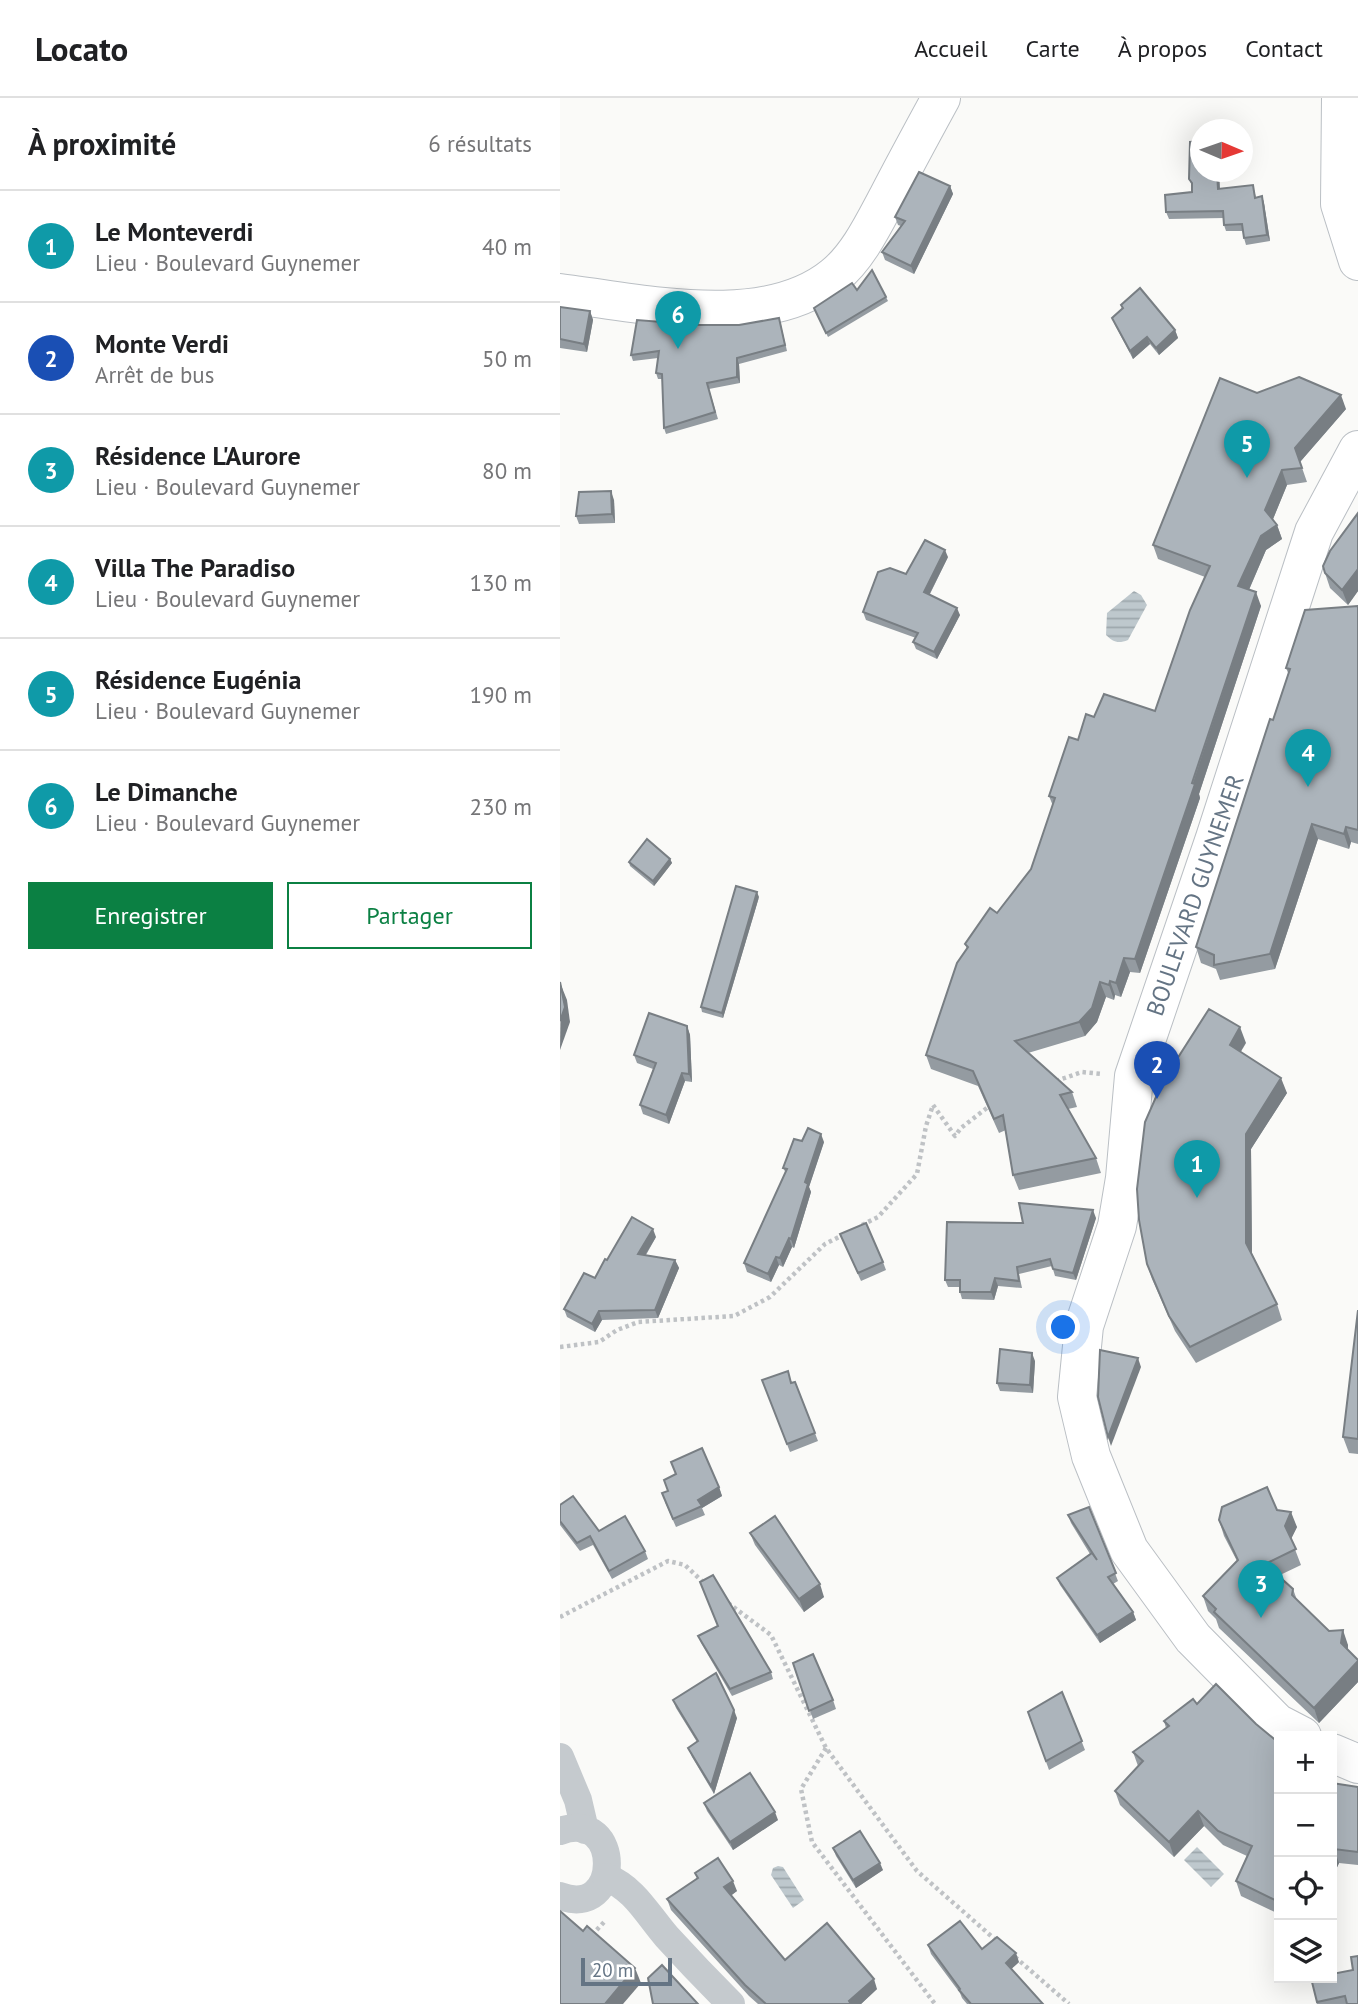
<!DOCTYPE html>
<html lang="fr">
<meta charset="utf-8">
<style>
body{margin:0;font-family:"PT Sans",sans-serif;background:#f2f2f2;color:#202124}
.controls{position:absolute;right:21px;bottom:21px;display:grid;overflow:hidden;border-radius:0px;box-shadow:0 7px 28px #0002}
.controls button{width:63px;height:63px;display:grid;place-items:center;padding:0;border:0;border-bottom:2px solid #e0e0e0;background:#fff;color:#202124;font:35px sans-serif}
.compass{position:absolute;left:630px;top:21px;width:63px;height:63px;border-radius:50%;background:#fff;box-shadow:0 7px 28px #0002;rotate:92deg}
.scale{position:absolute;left:21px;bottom:18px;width:91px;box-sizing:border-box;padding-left:7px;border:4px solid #647484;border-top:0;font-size:19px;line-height:24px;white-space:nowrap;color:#647484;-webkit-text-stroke:5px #fff;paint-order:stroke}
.you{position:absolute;left:504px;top:1230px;width:24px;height:24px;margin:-18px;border:5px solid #fff;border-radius:50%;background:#1a73e8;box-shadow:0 0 0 10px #1a73e833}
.badge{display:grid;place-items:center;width:46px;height:46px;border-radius:50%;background:#0b8043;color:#fff;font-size:23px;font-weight:700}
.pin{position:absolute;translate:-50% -58px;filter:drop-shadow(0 2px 4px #0008)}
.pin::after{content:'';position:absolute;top:37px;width:24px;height:21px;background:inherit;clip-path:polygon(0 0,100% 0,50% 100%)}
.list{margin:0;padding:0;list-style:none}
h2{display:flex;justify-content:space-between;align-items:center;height:91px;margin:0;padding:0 28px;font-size:30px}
h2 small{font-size:23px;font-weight:400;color:#757577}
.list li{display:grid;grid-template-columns:46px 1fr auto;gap:21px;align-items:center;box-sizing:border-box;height:112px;padding:0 28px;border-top:2px solid #e0e0e0}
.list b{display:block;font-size:26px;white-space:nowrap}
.list p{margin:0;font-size:23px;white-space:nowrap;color:#757577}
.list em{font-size:23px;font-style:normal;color:#757577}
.actions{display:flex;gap:14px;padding:21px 28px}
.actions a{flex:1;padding:16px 0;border:2px solid #0b8043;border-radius:0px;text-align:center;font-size:24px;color:#0b8043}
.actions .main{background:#0b8043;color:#fff}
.icon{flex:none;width:38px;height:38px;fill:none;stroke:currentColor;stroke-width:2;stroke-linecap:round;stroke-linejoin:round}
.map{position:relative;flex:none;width:798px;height:1906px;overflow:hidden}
header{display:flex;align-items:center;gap:42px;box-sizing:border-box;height:98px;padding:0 35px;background:#fff;border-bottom:2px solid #e0e0e0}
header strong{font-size:33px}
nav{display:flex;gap:38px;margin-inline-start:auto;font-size:24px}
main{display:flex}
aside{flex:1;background:#fff}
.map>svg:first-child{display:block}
.water{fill:url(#water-rules)}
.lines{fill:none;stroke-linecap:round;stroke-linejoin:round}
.secondary-casing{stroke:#babfc4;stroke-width:40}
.path{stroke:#bfc2c5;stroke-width:4.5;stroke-dasharray:3.5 3.5;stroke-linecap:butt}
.street{stroke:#c5cace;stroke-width:28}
.secondary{stroke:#fff;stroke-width:38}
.wall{fill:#949ba1}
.shaded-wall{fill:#787e83}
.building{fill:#acb4bb;stroke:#787e83;stroke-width:2}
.labels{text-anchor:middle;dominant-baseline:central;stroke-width:7;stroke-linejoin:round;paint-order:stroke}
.street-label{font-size:24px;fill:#647484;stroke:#fff}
</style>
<header>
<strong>Locato</strong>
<nav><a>Accueil</a><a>Carte</a><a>À propos</a><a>Contact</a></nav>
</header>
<main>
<aside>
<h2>À proximité<small>6 résultats</small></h2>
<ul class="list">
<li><span class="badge" style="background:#0f9aa8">1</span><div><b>Le Monteverdi</b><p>Lieu · Boulevard Guynemer</p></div><em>40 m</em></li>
<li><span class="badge" style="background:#1a4fb4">2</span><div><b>Monte Verdi</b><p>Arrêt de bus</p></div><em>50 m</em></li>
<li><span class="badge" style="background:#0f9aa8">3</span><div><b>Résidence L'Aurore</b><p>Lieu · Boulevard Guynemer</p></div><em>80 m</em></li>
<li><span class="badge" style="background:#0f9aa8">4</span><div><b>Villa The Paradiso</b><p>Lieu · Boulevard Guynemer</p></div><em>130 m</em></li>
<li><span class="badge" style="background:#0f9aa8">5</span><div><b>Résidence Eugénia</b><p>Lieu · Boulevard Guynemer</p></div><em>190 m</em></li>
<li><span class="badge" style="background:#0f9aa8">6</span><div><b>Le Dimanche</b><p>Lieu · Boulevard Guynemer</p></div><em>230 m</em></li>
</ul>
<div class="actions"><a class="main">Enregistrer</a><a>Partager</a></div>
</aside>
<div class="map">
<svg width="798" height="1906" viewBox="0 0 798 1906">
<defs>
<pattern id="water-rules" width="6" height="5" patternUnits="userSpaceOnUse" patternTransform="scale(1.75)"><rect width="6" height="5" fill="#bec8cd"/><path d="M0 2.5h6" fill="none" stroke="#9ea7ac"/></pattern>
</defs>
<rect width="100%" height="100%" fill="#fafaf8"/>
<!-- water -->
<g class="water">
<path d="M574,493l7,4 6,10 -19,35c-10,4 -15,2 -22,-5l1,-22z"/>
<path d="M637,1749l27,27 -13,13 -27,-27z"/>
<path d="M218,1768l5,1 21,33 -11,8 -22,-33 2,-7z"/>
</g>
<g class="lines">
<!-- secondary casing -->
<g class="secondary-casing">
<g id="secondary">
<path d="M781,0l-1,106 18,57"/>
<path d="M0,195c82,10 204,40 274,-17 24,-19 40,-53 54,-79 17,-33 35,-66 53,-99"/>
<path d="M742,1638l-25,-13 -84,-85 -64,-88 -38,-94 -14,-59 7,-71 33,-100 8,-48 9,-102 81,-238 99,-306 44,-82"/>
<path d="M772,1655l26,11"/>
</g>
</g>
<!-- path -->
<g class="path">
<path d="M496,983l26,-9 20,2"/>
<path d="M302,1127l16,-8 39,-43 9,-48 7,-21 22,31 6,-8 31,-24"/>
<path d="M0,1249l39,-5 18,-12 21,-8 96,-6 36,-19 55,-53 20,-10"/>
<path d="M168,1505l43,32 55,113 91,123 81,71"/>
<path d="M0,1519l108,-56 17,4 20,19"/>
<path d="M266,1650l-25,41 11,53 123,162"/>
<path d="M32,1837l13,-14"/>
<path d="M455,1859l54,47"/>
</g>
<!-- street -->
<g class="street">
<path d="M0,1659l18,43 7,30"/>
<path d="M0,1733c63,-23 62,89 0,65"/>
<path d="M46,1779c29,12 41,37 61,60 21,23 42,45 64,67"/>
</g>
<!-- secondary -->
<use href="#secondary" class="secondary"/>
</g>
<!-- wall -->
<g class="wall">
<path d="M659,74l1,17 33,-4 3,13 6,-2 2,7 6,38 -24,4 -2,-7 -1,-7h-17l-2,-6v-7l-55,1 -3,-7 26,-20v-6l-3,-7z"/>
<path d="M390,88l3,8 -39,80 -29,-14 -3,-8 19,-26 -3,-1 -3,-8z"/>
<path d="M297,192l29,7 2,4 -60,36 -12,-24z"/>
<path d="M561,207l54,25 3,8 -19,17 -9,-11 -17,15 -18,-34 -3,-7 10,-9z"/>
<path d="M0,209l30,4 3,9 -6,32 -27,-4z"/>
<path d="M140,227h81l6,26 -48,13 1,19 -31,6 9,30 -52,15 -2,-6 -2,-49h-4l-2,-6 2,-15 -25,3 -2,-6z"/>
<path d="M697,295l89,16 -46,53 7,20 -20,3 -14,34 4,6 5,14 -16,11 -17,40 12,16 -62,188 1,4 -60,175 -10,-1 -9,25 -6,-2 -1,5 -8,-3 -9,25 -12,14 -57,17 44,39 5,15 -9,2 28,49 5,15 -82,17 -6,-15 -7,-45 -7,3 -21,-47 -47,-17 -5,-14 41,-106 -2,-5 32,-31 34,-44 22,-63 -4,-10 29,-56 16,-23 61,-6 50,-134 -47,-18 -5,-14z"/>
<path d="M54,402l1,23 -36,1 -3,-8z"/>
<path d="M798,415v78l-10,14 -18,-17 -5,-15z"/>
<path d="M388,459l-18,37 30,21 -23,44 -21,-10 -3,-7 3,-4 -50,-18 -3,-8 43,-38z"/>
<path d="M798,508v238l-7,-2 -2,7 -31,-10 -43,130 -55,11 -4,-11 -15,-6 -5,-16 93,-272 -3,-7z"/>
<path d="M110,761l2,4 -18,23 -24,-20 -1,-4z"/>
<path d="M199,799l-36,121 -21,-6 -1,-5z"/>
<path d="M127,928l3,9 2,47 -7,-1 -16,43 -26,-10 -3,-9 13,-36 -16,-6 -3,-8z"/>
<path d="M686,945l-6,9 47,41 -36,56 1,105 25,50 5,16 -86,43 -21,-32 -23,-52 -5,-15 -8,-44z"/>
<path d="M242,1043l22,1 -15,45 2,5 -17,56 -2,-1 -9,20 -4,-2 -8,17 -24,-10 -3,-9 42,-90 -3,-5z"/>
<path d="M536,1120l-20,62 -21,-4 -3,-10 -33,8 3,14 -24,-2 -4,14 -32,-1 -2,-7v-5h-12l-3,-7 78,-57z"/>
<path d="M280,1136l43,28 3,8 -25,11z"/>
<path d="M96,1139l-10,18 29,5 4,8 -21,50 -56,2 -7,12 -28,-15 -3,-8 31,-31 12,-18z"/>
<path d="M798,1212v144l-9,-1 -6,-16z"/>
<path d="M475,1263l-2,32 -33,-2 -3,-8z"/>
<path d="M202,1282l30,3 3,-1 23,59 -28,11z"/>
<path d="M159,1389l3,9 -20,12 3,7 -29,12 -11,-25z"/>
<path d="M0,1407l39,26 46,20 3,8 -36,20 -19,-34 -13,6 -20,-26z"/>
<path d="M529,1409l29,74 -5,3 20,28 3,8 -36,23 -40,-58 -3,-7 33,-24 -19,-31 -3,-8z"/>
<path d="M717,1412l20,17 -6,12 10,26 -23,11 15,13 4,11 32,31 19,14v5l10,10v22l-39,41 -100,-95 -3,-9 -8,-8 -5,-15 34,-35 -13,-25 -5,-16z"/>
<path d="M190,1435l74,64 -20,15 -49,-67z"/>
<path d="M138,1538l73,36 2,7 -41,17 -31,-53z"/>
<path d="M233,1565l40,37 3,9 -23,10z"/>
<path d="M502,1594l23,58 -36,20 -21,-58z"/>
<path d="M113,1602l64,18 -23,76 -22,-37 -4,-9 9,-6 -21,-34z"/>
<path d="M637,1606l59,20 23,19v171l-38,-18 -5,-15 11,-25 -24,-11 -19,-19 -30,31 -54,-52 -5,-14 23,-25 -5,-14 33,-24 -2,-7z"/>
<path d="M772,1685l26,4v78l-19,-2 -7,15z"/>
<path d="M144,1705l74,17 -45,30 -26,-39z"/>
<path d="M273,1750l50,22 -27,18 -20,-32z"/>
<path d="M135,1775l42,18 -6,4 54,65 92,29 -16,15h-103l-9,-8 -78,-86 -4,-11 30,-20z"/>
<path d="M368,1847l54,4 37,13 -8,7 32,35h-76l-5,-6 -2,-5 -29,-39z"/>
<path d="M793,1872l5,34h-41l-6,-26z"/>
</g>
<!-- shaded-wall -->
<g class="shaded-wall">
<path d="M657,74h2l1,24 -2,-7z"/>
<path d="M390,88l3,8 -39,80 -3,-8z"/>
<path d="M702,98l2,7 6,38 -3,-6z"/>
<path d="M30,213l3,9 -6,32 -3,-8z"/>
<path d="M615,232l3,8 -19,17 -3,-7z"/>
<path d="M587,239l3,7 -17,15 -3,-8z"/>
<path d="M177,260l2,6 1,19 -3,-6z"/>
<path d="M781,297l5,14 -46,53 -5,-14z"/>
<path d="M722,372l5,15 -16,39 -6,-14z"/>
<path d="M51,393l3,9 1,23 -3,-9z"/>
<path d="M717,427l5,14 -16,11 -22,51 -6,-15 23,-50z"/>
<path d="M385,452l3,7 -21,42 -3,-7z"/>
<path d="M798,471v22l-10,14 -6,-15z"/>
<path d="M696,494l5,14 -62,188 1,4 -60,175 -5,-14z"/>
<path d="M397,510l3,7 -23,44 -3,-7z"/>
<path d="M752,726l6,15 -43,130 -5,-15z"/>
<path d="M786,729l5,15 -2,7 -5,-15z"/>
<path d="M110,761l2,4 -18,23 -1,-5z"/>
<path d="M197,794l2,5 -36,121 -1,-5z"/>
<path d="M564,860l6,14 -9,25 -5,-14z"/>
<path d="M550,883l5,14 -1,5 -5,-15z"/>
<path d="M540,884l6,15 -9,25 -12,14 -6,-14z"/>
<path d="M1,887l6,15 3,22 -10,28z"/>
<path d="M127,928l3,9 2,47 -3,-8z"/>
<path d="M680,929l6,16 -11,18 -5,-16z"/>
<path d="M122,975l3,8 -16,43 -3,-9z"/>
<path d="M721,980l6,15 -36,56 1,110 -6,-16v-109z"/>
<path d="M261,1036l3,8 -15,45 2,5 -17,56 -3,-9 14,-57z"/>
<path d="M533,1112l3,8 -20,62 -3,-7z"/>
<path d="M93,1131l3,8 -15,25 -3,-8z"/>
<path d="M229,1140l3,9 -9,20 -3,-9z"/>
<path d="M216,1159l3,8 -8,17 -3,-8z"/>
<path d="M115,1162l4,8 -21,50 -3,-8z"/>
<path d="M435,1180l3,8 -4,14 -3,-8z"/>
<path d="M39,1213l3,9 -7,12 -3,-8z"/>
<path d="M472,1255l3,8 -2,32 -3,-8z"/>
<path d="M578,1260l3,9 -30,79 -3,-9z"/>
<path d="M159,1389l3,9 -20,12 -4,-8z"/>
<path d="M731,1414l6,15 -7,14 -5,-15z"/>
<path d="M260,1486l4,13 -20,15 -5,-13z"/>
<path d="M573,1514l3,8 -36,23 -3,-8z"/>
<path d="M783,1532l5,15 -1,13 -6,-15z"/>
<path d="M798,1563v21l-39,41 -5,-15z"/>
<path d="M174,1612l3,8 -23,76 -3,-8z"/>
<path d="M638,1713l6,15 -30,31 -5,-15z"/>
<path d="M215,1714l3,8 -45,30 -3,-8z"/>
<path d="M774,1751l5,14 -7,15v-25z"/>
<path d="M320,1765l3,7 -27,18 -3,-8z"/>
<path d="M173,1783l4,10 -9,7 -4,-11z"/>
<path d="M456,1855l3,9 -10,9 -3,-8z"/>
<path d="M75,1870l6,15 -18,21h-18z"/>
<path d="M314,1881l3,10 -16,15h-11l-1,-3z"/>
</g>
<!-- building -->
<g class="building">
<path d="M640,43v31h17l1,17 35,-4 2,13 7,-2 5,39 -23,3 -2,-14 -18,1 -1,-14 -57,1 -1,-17 27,-3v-9l-3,-4 1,-37z"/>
<path d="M359,74l31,14 -39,80 -29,-14 23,-31 -10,-4z"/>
<path d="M312,172l14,27 -60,36 -12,-25 38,-25 5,7z"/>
<path d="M580,190l35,42 -19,18 -9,-11 -17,14 -18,-33 11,-10 -2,-3z"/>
<path d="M0,209l30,4 -6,33 -24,-5z"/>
<path d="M219,220l6,27 -48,13v19l-30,6 8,29 -51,16 -2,-54 -6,-1 3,-22 -28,4 6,-35 63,5h39z"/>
<path d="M739,279l42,18 -46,53 7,20 -20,2 -17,40 12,15 -16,11 -23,50 18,6 -64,191 3,1 -60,175 -11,-1 -8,25 -6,-2 -1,4 -9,-3 -8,26 -13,14 -64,19 57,51 -12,3 36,63 -83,17 -10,-60 -9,4 -21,-48 -47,-16 31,-92 11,-16 -3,-3 25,-36 7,5 34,-44 24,-71 -6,-2 20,-59 9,3 8,-26 8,3 10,-23 51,17 35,-101 20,-44 -57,-21 67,-167 37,15z"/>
<path d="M51,393l1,23 -36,2 3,-24z"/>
<path d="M798,415v56l-16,21 -17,-17 -2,-7 7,-15z"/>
<path d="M365,442l20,10 -21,42 33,16 -23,44 -21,-10 5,-9 -55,-21 15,-40 12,-4 16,6z"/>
<path d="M798,508v224l-12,-3 -2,7 -32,-10 -42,130 -56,11v-10l-18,-8 74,-228 3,1 17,-51 -4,-1 19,-58z"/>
<path d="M87,741l23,20 -17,22 -24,-19z"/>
<path d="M176,788l21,6 -35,121 -21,-6z"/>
<path d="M0,884l5,25 -5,14z"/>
<path d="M649,911l31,18 -10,18 51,33 -35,56v109l31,61 -87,43 -21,-31 -22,-52 -8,-44 -2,-31 8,-67 18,-41z"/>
<path d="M89,915l38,13 2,48 -7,-1 -16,42 -26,-10 16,-42 -22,-8z"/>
<path d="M248,1030l13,6 -16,48 3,2 -17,55 -2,-1 -9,20 -4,-1 -8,17 -24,-11 43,-94 -4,-1 11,-29 8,2z"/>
<path d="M459,1105l74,7 -20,63 -20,-4 -3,-10 -33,8 2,14 -24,-3 -4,14h-31v-12h-15l2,-58 76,1z"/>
<path d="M72,1119l21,12 -15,25 37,6 -20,50 -56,1 -7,13 -28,-15 20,-36 11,5 10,-19 2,1z"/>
<path d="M306,1125l17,39 -25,11 -18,-39z"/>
<path d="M798,1212v129l-15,-2z"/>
<path d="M440,1251l32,4 -2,32 -33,-2z"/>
<path d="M540,1252l38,8 -30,79 -10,-40z"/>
<path d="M228,1273l3,12 4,-1 20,51 -28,11 -25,-64z"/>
<path d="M142,1350l17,39 -21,13 4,6 -29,13 -11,-26 6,-2 -4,-11 12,-6 -5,-12z"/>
<path d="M707,1389l10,23 14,2 -6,14 11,23 -31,15 28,25 -1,6 37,36 14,-1 -2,13 17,17v1l-44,47 -100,-96 2,-3 -13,-13 35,-36 -19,-40 3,-13z"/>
<path d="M13,1398l26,35 26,-15 20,35 -36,20 -19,-35 -13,7 -17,-22v-16z"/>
<path d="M529,1409l27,66 -8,4 25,35 -36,23 -40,-57 35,-25 5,7 -29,-45z"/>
<path d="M215,1418l45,68 -21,15 -49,-66z"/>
<path d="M153,1477l58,97 -41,17 -32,-53 20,-10 -18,-44z"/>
<path d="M253,1556l20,46 -24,11 -16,-48z"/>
<path d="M156,1575l18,37 -23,76 -23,-38 10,-7 -25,-41z"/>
<path d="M656,1586l40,40 23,19v159l-43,-21 16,-35 -34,-15 -20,-20 -29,31 -54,-51 28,-30 -10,-9 36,-26 -5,-5 29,-22 4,5z"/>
<path d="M502,1594l20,49 -36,20 -18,-49z"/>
<path d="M190,1675l25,39 -45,30 -26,-39z"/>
<path d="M772,1685l26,4v65l-24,-3 -2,4z"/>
<path d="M300,1733l20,32 -27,17 -20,-32z"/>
<path d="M158,1760l15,23 -9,6 61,73 42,-37 47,56 -25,22 2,3h-85l-21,-19 -78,-86 31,-21 -3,-5z"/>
<path d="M0,1813l23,20 4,-5 48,42 -30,36h-45z"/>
<path d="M400,1823l22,28 15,-12 19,16 -10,10 37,41h-72l-12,-14 1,-1 -32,-44z"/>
<path d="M798,1858v48h-11l-2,-8 -28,6 -6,-24h21v-4l21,-4 -2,-13z"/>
<path d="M102,1867l36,39h-45l-5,-26z"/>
</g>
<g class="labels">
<!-- street labels -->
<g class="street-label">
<text transform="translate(635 797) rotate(-71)">BOULEVARD GUYNEMER</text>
</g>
</g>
</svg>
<div class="controls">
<button>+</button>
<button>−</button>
<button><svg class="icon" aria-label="locate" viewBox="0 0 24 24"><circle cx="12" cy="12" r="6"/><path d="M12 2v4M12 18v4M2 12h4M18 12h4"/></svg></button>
<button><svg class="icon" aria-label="layers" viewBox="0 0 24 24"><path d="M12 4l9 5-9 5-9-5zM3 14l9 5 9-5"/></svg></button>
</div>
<svg class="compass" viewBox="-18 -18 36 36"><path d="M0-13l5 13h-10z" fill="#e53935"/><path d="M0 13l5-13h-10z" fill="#757577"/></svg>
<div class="scale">20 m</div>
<div class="you"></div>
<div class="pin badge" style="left:637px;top:1100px;background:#0f9aa8">1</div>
<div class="pin badge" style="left:597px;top:1001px;background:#1a4fb4">2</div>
<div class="pin badge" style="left:701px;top:1520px;background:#0f9aa8">3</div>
<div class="pin badge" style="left:748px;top:689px;background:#0f9aa8">4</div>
<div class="pin badge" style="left:687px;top:380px;background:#0f9aa8">5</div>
<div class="pin badge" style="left:118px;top:251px;background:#0f9aa8">6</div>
</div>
</main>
